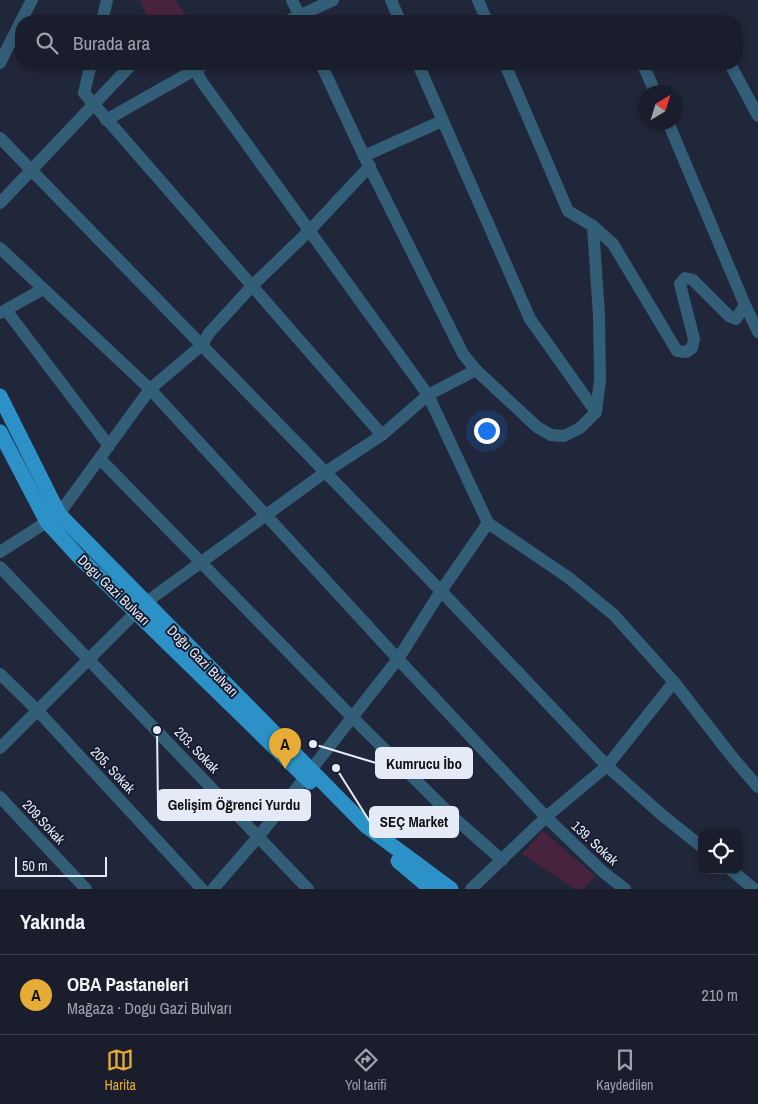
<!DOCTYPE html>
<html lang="tr">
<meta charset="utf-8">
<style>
body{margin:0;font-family:"Archivo Narrow",sans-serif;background:#262a38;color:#f1f3f6}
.controls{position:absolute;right:15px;bottom:15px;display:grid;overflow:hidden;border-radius:10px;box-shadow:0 2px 8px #0003}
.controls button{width:45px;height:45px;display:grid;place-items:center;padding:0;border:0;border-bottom:1px solid #373b48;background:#191d2c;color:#f1f3f6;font:25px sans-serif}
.compass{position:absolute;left:638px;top:85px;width:45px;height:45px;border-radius:50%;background:#191d2c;box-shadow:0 2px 8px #0003;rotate:38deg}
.scale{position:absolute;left:15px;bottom:12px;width:92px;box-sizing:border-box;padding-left:5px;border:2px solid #e5eaf7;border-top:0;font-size:14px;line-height:18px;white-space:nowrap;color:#e5eaf7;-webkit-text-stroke:4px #171d30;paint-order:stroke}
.you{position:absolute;left:486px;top:430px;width:18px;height:18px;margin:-12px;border:4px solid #fff;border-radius:50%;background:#1a73e8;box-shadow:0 0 0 8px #1a73e833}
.badge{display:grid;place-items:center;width:32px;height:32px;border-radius:50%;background:#e6ac36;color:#111;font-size:16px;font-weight:700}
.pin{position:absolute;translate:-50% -41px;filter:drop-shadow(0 1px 2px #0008)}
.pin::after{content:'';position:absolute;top:26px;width:18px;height:15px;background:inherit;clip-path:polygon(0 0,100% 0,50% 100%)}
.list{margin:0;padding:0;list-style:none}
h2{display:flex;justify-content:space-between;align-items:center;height:65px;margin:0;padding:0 20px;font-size:21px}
h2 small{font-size:16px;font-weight:400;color:#9fa2a9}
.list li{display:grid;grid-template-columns:32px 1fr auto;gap:15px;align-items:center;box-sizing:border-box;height:80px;padding:0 20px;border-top:1px solid #373b48}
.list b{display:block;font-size:19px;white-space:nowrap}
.list p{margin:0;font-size:16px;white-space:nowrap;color:#9fa2a9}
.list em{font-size:16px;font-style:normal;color:#9fa2a9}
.icon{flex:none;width:28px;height:28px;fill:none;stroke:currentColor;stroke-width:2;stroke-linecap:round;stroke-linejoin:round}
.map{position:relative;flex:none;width:758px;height:889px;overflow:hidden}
.search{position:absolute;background:#191d2c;box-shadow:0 2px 8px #0003;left:15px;right:15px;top:15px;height:55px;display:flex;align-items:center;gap:12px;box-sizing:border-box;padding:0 18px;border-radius:20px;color:#9fa2a9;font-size:19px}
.sheet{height:145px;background:#191d2c}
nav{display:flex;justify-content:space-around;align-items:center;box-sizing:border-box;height:70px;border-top:1px solid #373b48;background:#191d2c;font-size:14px;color:#9fa2a9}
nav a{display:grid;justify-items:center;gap:2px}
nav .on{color:#e6ac36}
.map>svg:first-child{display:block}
.green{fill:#48233e}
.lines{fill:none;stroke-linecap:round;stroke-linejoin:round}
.minor{stroke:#335e77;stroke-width:12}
.major{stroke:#2b91c6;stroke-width:15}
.labels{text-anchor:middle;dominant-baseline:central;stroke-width:4;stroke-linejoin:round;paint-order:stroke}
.street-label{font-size:14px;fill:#e5eaf7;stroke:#171d30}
.leader{fill:none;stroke:#e5eaf7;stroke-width:2}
.callout-dot{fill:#e5eaf7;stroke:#171d30;stroke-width:2}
.callout{fill:#e5eaf7;stroke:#e5eaf7;stroke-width:2}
.callout-label{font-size:15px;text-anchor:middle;font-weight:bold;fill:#111}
</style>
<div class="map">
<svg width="758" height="889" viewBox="0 0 758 889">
<rect width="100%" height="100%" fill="#21273a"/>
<!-- green -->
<g class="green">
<path d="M140,0h35l16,21h-39l-6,-6z"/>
<path d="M543,831l52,45 -12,13h-8l-53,-35z"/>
</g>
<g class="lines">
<!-- minor -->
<g class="minor">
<path d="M292,0l10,21"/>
<path d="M391,0l9,21"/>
<path d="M478,0l9,21"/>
<path d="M21,21l11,-21"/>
<path d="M102,21l5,-21"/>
<path d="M288,21l45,-21"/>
<path d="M679,21h8"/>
<path d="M0,63l21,-42"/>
<path d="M91,64l-7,29 298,342"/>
<path d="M192,64l10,18 226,313 60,128 81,55 45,37 60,67 59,76 25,29"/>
<path d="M321,64l43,92 99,198 13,16 61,57 14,8 13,1 16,-8 16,-16 4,-32 -1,-64 -6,-90 -25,-15 -63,-147"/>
<path d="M418,64l112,255 66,93"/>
<path d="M645,64v5l10,23"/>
<path d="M730,64l28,52"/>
<path d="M106,120l99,-56"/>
<path d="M668,122l77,183 13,27"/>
<path d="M0,138l441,453 166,175 55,49 40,32"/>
<path d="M364,156l78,-35"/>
<path d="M0,203l132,-139"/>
<path d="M593,226l20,18 64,107 9,1 6,-4 2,-9 -14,-55 5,-6 8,2 36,36 7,3 9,-14"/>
<path d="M0,248l150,141 248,270 148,158 57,55 22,17"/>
<path d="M6,310l103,136"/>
<path d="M0,313l43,-24"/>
<path d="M100,459l252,258 100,99 50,44"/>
<path d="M0,552l59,-38 91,-125 52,-44 7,-12 43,-47 58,-56 60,-64"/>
<path d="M0,567l308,322"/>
<path d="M0,674l38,37 164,178"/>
<path d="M0,748l145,-145 179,-130 58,-38 46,-40 48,-25"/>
<path d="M0,797l86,92"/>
<path d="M731,870l23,19"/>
<path d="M213,889l46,-53 139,-177 43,-68 47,-68"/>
<path d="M471,889l75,-72 61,-51 67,-84"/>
</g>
<!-- major -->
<g class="major">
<path d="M0,396l59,118 307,312 85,63"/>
<path d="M0,432l47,90 31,34 232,226"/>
<path d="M398,861l33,28"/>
</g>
</g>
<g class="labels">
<!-- street labels -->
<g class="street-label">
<text transform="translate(114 590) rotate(44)">Dogu Gazi Bulvarı</text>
<text transform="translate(203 661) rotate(45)">Doğu Gazi Bulvarı</text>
<text transform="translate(197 750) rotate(46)">203. Sokak</text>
<text transform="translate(113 770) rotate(47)">205. Sokak</text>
<text transform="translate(44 822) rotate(47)">209.Sokak</text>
<text transform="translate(595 843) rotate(43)">139. Sokak</text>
</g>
</g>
<!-- callouts -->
<path class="leader" d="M313 744L376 763M157 730L158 805M336 768L370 822"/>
<g class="callout-dot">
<circle cx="313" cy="744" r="5"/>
<circle cx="157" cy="730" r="5"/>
<circle cx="336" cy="768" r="5"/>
</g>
<g class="callout">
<rect x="376" y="748" width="96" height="30" rx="5"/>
<rect x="158" y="790" width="152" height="30" rx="5"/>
<rect x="370" y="807" width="88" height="30" rx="5"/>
</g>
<g class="callout-label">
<text x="424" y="769">Kumrucu İbo</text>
<text x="234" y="810">Gelişim Öğrenci Yurdu</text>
<text x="414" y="827">SEÇ Market</text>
</g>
</svg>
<div class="controls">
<button><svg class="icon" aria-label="locate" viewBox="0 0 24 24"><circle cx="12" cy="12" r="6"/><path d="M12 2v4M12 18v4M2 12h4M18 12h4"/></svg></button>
</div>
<svg class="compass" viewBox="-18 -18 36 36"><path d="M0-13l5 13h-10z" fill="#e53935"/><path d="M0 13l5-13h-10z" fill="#9fa2a9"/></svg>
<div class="scale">50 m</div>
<div class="you"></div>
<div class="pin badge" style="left:285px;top:769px">A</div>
<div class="search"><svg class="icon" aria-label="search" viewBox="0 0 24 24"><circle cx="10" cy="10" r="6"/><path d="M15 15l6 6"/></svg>Burada ara</div>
</div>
<section class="sheet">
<h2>Yakında<small></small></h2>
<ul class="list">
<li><span class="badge">A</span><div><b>OBA Pastaneleri</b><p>Mağaza · Dogu Gazi Bulvarı</p></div><em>210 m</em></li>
</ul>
</section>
<nav>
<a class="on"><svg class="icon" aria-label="map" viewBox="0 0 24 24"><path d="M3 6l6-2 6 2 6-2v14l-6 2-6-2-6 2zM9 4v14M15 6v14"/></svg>Harita</a>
<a><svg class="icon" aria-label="directions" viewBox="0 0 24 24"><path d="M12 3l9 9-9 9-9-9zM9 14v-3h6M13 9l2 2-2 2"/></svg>Yol tarifi</a>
<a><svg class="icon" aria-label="saved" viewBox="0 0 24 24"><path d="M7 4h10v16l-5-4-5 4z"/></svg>Kaydedilen</a>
</nav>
